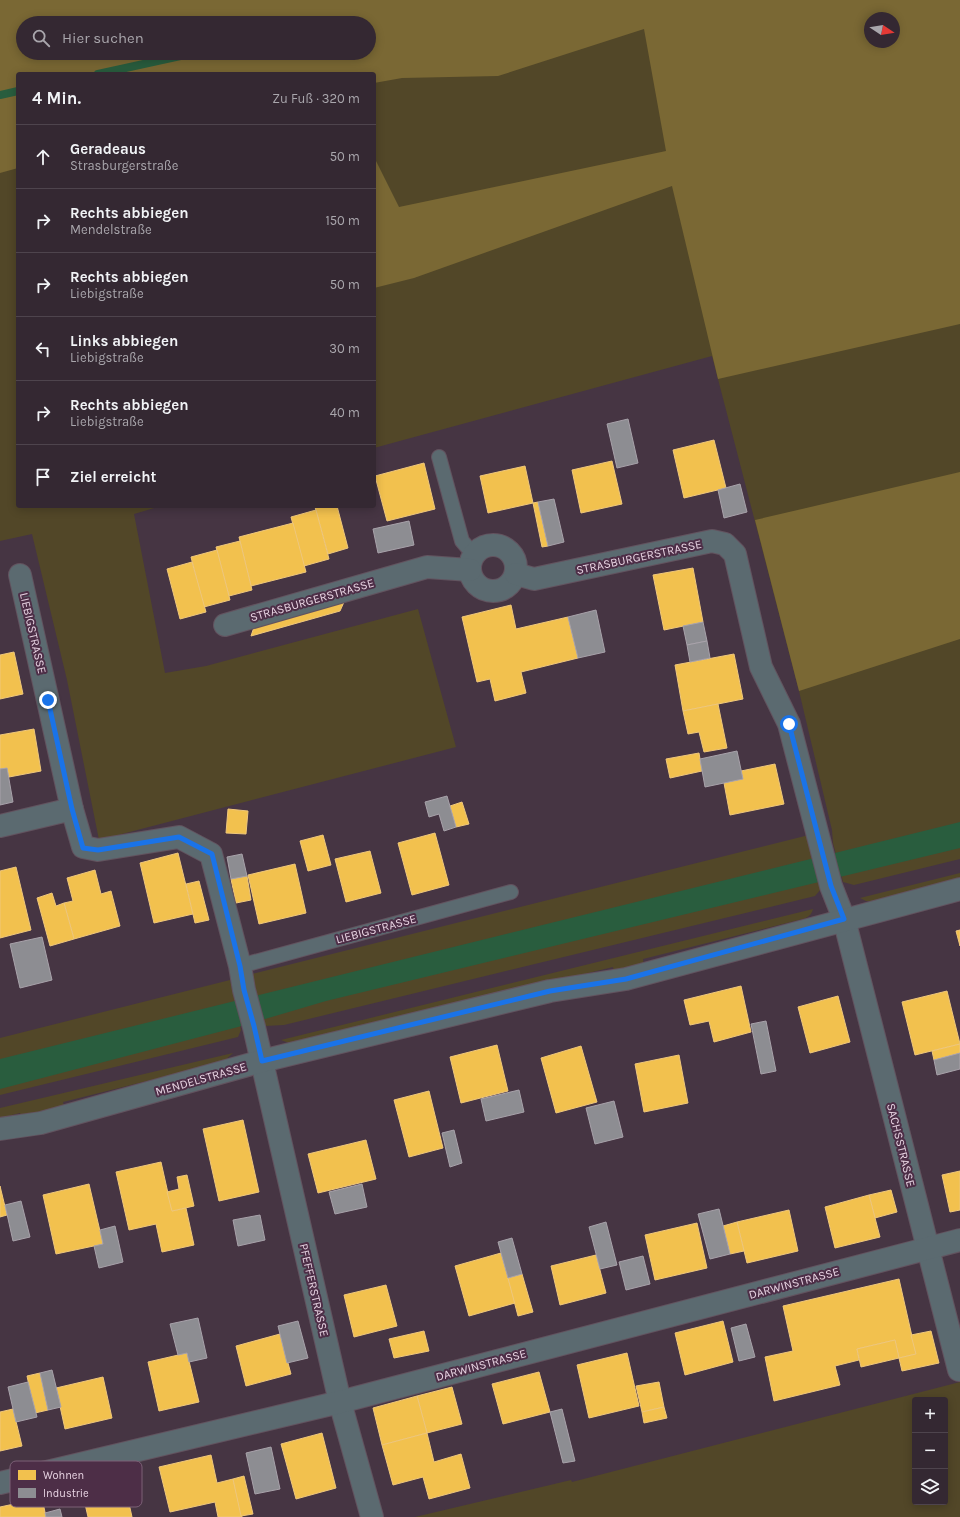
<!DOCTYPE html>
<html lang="de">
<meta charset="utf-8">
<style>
body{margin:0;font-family:Karla,sans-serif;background:#3c303a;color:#f1f3f6}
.controls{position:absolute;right:12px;bottom:12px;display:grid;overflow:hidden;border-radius:4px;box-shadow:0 2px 10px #0003}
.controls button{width:36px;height:36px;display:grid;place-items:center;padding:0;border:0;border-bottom:1px solid #4e444d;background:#342832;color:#f1f3f6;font:20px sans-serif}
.compass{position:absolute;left:864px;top:12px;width:36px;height:36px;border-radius:50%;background:#342832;box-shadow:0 2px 10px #0003;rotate:102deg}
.stop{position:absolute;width:12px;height:12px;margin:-9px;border:3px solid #1a73e8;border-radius:50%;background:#fff}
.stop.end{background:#1a73e8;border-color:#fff;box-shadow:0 1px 4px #0008}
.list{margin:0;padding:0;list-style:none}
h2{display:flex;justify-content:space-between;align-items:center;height:52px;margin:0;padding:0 16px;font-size:17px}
h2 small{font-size:13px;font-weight:400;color:#a9a6ac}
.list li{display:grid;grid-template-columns:26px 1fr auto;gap:12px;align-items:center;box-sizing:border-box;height:64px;padding:0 16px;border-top:1px solid #4e444d}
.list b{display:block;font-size:15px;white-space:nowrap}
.list p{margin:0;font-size:13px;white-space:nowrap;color:#a9a6ac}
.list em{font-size:13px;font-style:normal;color:#a9a6ac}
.icon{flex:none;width:22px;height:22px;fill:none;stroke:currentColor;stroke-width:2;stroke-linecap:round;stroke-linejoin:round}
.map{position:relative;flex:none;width:960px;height:1517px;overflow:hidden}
.search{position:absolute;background:#342832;box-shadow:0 2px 10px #0003;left:16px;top:16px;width:360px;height:44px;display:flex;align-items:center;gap:10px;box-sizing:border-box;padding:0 14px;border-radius:22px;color:#a9a6ac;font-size:15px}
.panel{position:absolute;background:#342832;box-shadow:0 2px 10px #0003;left:16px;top:72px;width:360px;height:436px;border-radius:4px}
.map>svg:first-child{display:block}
.green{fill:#524728;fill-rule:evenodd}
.forest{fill:#7a6834;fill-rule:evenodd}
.water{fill:#295d3e}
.homes{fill:#f2c14e;stroke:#efc77b}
.industry{fill:#8d8d92;stroke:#a8a2aa}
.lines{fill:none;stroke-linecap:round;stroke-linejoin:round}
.stream{stroke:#295d3e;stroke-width:8}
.service-casing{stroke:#62535f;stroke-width:16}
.minor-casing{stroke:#62535f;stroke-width:24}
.service{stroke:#5b6a70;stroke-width:14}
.minor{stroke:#5b6a70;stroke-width:22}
.route{stroke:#1a73e8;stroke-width:5}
.labels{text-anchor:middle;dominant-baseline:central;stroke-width:4;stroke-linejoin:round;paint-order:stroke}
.street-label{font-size:12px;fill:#e8d4e3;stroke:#4d2e47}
.key{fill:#4d2e47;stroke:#7c6076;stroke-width:1}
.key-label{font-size:11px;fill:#e8d4e3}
</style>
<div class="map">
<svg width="960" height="1517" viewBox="0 0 960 1517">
<rect width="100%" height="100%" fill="#463543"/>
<!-- green -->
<g class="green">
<path d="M960,0v859l-106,26 -11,-3 -10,-39 -1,-13 -33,-139 -87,-335 -338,92v-374h-162l157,-21zM870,18h24v24h-24z"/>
<path d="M18,115v391h143l-27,8 31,159 41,-7 212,-57 38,138 -357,93 -32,-160 -35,-146 -32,7v-422z"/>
<path d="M809,835l12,54 -6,7 -531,129 -19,1 -13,-52z"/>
<path d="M960,873v9l-80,20 -14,-1 -6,-3z"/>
<path d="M813,909c-2,9 -10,10 -18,12l-152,38 1,8 -30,7 -1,-7 -312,76h-12l-8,-3z"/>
<path d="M230,980l11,50 -3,7 -238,58v-57z"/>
<path d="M233,1053l-10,9 -160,40 2,8 -43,10 -2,-7 -20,5v-10z"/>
<path d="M960,1382v135h-545l156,-37 1,2zM915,1400h30v102h-30z"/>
</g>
<!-- forest -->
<g class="forest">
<path d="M0,0h960v324l-242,55 -46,-193 -258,92 -40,10v-131l25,50 267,-56 -22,-122 -146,47 -96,2 -28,5v-9h-356v94l-18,5zM870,18h24v24h-24zM23,23h346v30h-346z"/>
<path d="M960,472v167l-161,52 -44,-171z"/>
</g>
<!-- water -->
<path class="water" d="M960,822v26l-634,153 -88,26 -238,62v-30z"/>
<!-- homes -->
<g class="homes">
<path d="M714,440l12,48 -42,10 -11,-48z"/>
<path d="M612,461l10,43 -41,9 -9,-43z"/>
<path d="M424,463l11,46 -48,12 -12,-45z"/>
<path d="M525,466l8,37 -45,10 -8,-37z"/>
<path d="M538,502l10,44 -6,1 -9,-44z"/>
<path d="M321,506h16l11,42 -20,6 -13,-47z"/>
<path d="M316,510l13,49 -25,7 -13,-49z"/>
<path d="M293,523l13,49 -55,14 -12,-49z"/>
<path d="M240,541l12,49 -23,6 -13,-49z"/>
<path d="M217,550l13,50 -26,7 -13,-50z"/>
<path d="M192,562l14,50 -26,7 -13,-50z"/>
<path d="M693,568l10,54 -39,8 -11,-55z"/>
<path d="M348,593l-8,18 -89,25 6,-18z"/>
<path d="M511,605l5,24 52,-12 10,41 -57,14 5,21 -31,8 -5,-22 -13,3 -15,-65z"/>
<path d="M14,652l9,42 -23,5v-44z"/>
<path d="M734,654l9,45 -60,12 -8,-46z"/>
<path d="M718,704l9,44 -23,4 -5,-20 -11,2 -5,-23z"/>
<path d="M34,729l7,42 -32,6 -2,-9 -7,1v-34z"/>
<path d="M699,753l3,18 -32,7 -4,-19z"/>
<path d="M775,764l9,40 -54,11 -6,-32 19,-4 -2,-8z"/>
<path d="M462,802l7,22 -13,3 -6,-21z"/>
<path d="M228,809l20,2 -2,23 -20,-1z"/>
<path d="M435,833l14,52 -37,10 -14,-52z"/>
<path d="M323,835l8,30 -23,6 -8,-30z"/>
<path d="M370,851l11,42 -35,9 -11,-43z"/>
<path d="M178,853l15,61 -39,9 -14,-60z"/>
<path d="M295,864l11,49 -47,11 -11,-49z"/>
<path d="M16,867l15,63 -31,8v-67z"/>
<path d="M95,870l6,24 10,-3 9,35 -46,13 -10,-36 9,-2 -6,-23z"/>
<path d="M247,876l4,24 -15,3 -5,-24z"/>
<path d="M199,881l10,39 -14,3 -9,-39z"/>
<path d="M52,893l4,13 8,-3 10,36 -24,7 -13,-48z"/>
<path d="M960,930v16l-4,-15z"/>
<path d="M741,986l10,46 -37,10 -5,-21 -19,4 -6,-25z"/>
<path d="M947,991l13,53 -45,11 -13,-53z"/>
<path d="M838,996l12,46 -40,11 -12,-46z"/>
<path d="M960,1044v9l-26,7 -2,-9z"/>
<path d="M497,1045l11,46 -47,12 -11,-46z"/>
<path d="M581,1046l16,56 -41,11 -15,-55z"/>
<path d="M679,1055l9,48 -44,9 -9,-48z"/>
<path d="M429,1091l14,57 -34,9 -15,-57z"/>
<path d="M243,1120l16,72 -40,9 -16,-72z"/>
<path d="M366,1140l10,39 -58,14 -10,-39z"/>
<path d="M161,1162l11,49 14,-3 8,37 -32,7 -6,-28 -27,6 -13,-58z"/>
<path d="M960,1171v39l-10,2 -8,-37z"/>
<path d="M187,1175l7,31 -22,5 -5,-19 12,-3 -2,-12z"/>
<path d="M89,1184l14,60 -47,10 -13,-59z"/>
<path d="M0,1186l7,29 -7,2z"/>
<path d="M891,1190l6,22 -22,6 -6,-23z"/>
<path d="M869,1195l11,42 -45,11 -10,-41z"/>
<path d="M789,1210l9,41 -51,12 -10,-41z"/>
<path d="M737,1222l7,29 -14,3 -7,-28z"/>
<path d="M697,1223l10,45 -52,12 -10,-45z"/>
<path d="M501,1253l14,50 -46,13 -14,-50z"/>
<path d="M596,1255l10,38 -46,12 -9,-39z"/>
<path d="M522,1274l11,38 -15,4 -10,-38z"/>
<path d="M899,1279l17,75 -17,4 -4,-18 -38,9 2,11 -24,6 5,19 -66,16 -9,-44 28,-6 -10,-45z"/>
<path d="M386,1285l11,41 -43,11 -10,-42z"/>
<path d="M723,1321l10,41 -48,13 -10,-42z"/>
<path d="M424,1331l5,20 -35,7 -5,-19z"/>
<path d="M931,1331l8,32 -37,8 -3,-13 17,-4 -5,-19z"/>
<path d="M280,1334l11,40 -45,12 -10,-40z"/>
<path d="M895,1340l4,18 -38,9 -4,-18z"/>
<path d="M187,1353l12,49 -40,9 -11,-49z"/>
<path d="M627,1353l12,53 -50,12 -12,-53z"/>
<path d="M539,1372l11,40 -47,12 -11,-40z"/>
<path d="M40,1373l8,37 -13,3 -8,-37z"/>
<path d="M103,1377l9,41 -47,11 -9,-41z"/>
<path d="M659,1382l5,25 -22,5 -6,-26z"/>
<path d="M452,1387l10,37 -35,9 -10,-37z"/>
<path d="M417,1396l10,37 -45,12 -9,-37z"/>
<path d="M664,1407l3,11 -23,5 -2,-11z"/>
<path d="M13,1409l9,37 -22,5v-39z"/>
<path d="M322,1433l14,55 -40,11 -15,-55z"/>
<path d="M427,1433l7,29 27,-8 9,34 -41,11 -6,-22 -30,8 -11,-40z"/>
<path d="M211,1455l6,28 16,-4 9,38h-24l-3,-15 -45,10 -11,-45z"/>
<path d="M122,1472l10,45h-44l-8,-35z"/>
<path d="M244,1476l9,38 -12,2 -8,-37z"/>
<path d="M42,1498l4,19h-46v-10z"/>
</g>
<!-- industry -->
<g class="industry">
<path d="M628,419l10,44 -21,5 -10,-44z"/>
<path d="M740,484l7,28 -23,6 -6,-28z"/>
<path d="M554,499l10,43 -16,4 -10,-44z"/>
<path d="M409,521l5,24 -36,8 -5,-24z"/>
<path d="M596,610l9,42 -27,6 -10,-41z"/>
<path d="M703,622l4,19 -20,4 -4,-19z"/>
<path d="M707,641l3,17 -20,4 -3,-17z"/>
<path d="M737,751l6,28 -38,8 -5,-28z"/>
<path d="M7,768l6,34 -13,3v-36z"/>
<path d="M447,796l9,31 -12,4 -5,-17 -10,3 -4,-15z"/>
<path d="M242,854l5,22 -16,3 -4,-22z"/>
<path d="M42,937l10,43 -32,8 -10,-44z"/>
<path d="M766,1021l10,50 -15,3 -10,-50z"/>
<path d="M960,1053v16l-23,6 -3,-15z"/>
<path d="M519,1090l5,22 -38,9 -5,-22z"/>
<path d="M614,1101l9,36 -28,7 -9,-36z"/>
<path d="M454,1130l8,33 -12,4 -8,-34z"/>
<path d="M362,1184l5,23 -32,7 -6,-22z"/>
<path d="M21,1201l9,36 -17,4 -8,-36z"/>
<path d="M719,1209l11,45 -20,5 -12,-45z"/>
<path d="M260,1215l5,25 -27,6 -5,-26z"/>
<path d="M606,1222l11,43 -17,4 -11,-42z"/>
<path d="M115,1226l8,36 -24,6 -5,-22 9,-2 -3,-14z"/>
<path d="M512,1238l10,36 -14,4 -10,-36z"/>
<path d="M643,1256l7,28 -24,6 -7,-28z"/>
<path d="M198,1318l9,40 -18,4 -2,-9 -9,2 -8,-31z"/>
<path d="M298,1321l10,37 -21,5 -9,-37z"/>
<path d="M746,1324l9,33 -16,4 -8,-33z"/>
<path d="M52,1370l9,37 -13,3 -8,-37z"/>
<path d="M28,1382l9,35 -21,5 -8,-35z"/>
<path d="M562,1409l13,52 -12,2 -13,-51z"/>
<path d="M271,1447l9,42 -25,5 -9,-41z"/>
<path d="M60,1509l2,8h-16l-1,-4z"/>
</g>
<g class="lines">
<!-- stream -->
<g class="stream">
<path d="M98,74l96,-21"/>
<path d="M0,95l18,-4"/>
</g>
<!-- service casing -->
<g class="service-casing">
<g id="service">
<path d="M439,457l23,84 12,14"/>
<path d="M240,966l271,-74"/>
</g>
</g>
<!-- minor casing -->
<g class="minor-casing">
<g id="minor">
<circle cx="493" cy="568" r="23"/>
<path d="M516,574l18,5 178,-38 13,3 10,10 26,113 28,57 42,162 13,33 115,451"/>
<path d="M20,575l52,234"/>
<path d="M225,625l202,-58 43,3"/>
<path d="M0,826l72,-17 11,38 15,3 81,-13 32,17 29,112 4,24 10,37 86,375 32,115"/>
<path d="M0,1129l41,-6 221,-62 288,-70 76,-12 334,-90"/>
<path d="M0,1483l340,-81 620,-162"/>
</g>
</g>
<!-- service -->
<use href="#service" class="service"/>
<!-- minor -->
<use href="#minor" class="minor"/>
</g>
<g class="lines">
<!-- route -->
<path class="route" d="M48,700l24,109 11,39 15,2 81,-13 33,17 28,112 4,24 10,36 8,35 288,-70 76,-12 218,-60 -13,-33 -42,-162"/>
</g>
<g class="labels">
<!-- street labels -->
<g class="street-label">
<text transform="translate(639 557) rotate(-12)">STRASBURGERSTRASSE</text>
<text transform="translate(312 600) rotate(-16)">STRASBURGERSTRASSE</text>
<text transform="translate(33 633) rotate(77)">LIEBIGSTRASSE</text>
<text transform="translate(376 929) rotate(-15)">LIEBIGSTRASSE</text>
<text transform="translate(201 1079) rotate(-16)">MENDELSTRASSE</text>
<text transform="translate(901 1145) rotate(76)">SACHSSTRASSE</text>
<text transform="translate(794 1283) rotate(-15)">DARWINSTRASSE</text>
<text transform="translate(314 1290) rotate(77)">PFEFFERSTRASSE</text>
<text transform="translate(481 1365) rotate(-15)">DARWINSTRASSE</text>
</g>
</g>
<!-- legend -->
<rect x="10" y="1461" width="132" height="46" rx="6" class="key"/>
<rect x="18" y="1470" width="18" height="10" fill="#f2c14e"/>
<rect x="18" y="1488" width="18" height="10" fill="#8d8d92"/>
<g class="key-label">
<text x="43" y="1479">Wohnen</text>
<text x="43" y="1497">Industrie</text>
</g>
</svg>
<div class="controls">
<button>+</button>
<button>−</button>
<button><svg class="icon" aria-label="layers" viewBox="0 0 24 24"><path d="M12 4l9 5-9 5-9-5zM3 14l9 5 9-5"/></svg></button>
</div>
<svg class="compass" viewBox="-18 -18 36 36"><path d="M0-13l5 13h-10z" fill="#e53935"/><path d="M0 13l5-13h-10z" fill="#a9a6ac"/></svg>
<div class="stop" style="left:789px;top:724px"></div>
<div class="stop end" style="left:48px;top:700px"></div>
<div class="search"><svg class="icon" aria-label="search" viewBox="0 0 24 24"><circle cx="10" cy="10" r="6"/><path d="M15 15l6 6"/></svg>Hier suchen</div>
<section class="panel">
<h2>4 Min.<small>Zu Fuß · 320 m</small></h2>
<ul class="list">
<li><svg class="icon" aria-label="ahead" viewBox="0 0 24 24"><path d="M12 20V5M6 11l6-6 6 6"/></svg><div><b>Geradeaus</b><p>Strasburgerstraße</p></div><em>50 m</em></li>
<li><svg class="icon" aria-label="right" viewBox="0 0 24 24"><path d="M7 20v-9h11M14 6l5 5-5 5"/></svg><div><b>Rechts abbiegen</b><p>Mendelstraße</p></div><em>150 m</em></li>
<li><svg class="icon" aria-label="right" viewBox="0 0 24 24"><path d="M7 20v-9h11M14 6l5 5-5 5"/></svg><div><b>Rechts abbiegen</b><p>Liebigstraße</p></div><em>50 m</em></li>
<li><svg class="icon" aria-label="left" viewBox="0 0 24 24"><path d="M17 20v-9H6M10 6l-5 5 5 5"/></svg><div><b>Links abbiegen</b><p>Liebigstraße</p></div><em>30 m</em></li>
<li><svg class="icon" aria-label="right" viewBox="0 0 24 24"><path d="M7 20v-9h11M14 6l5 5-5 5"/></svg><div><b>Rechts abbiegen</b><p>Liebigstraße</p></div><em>40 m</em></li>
<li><svg class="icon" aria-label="arrive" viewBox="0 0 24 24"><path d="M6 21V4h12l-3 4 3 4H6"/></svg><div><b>Ziel erreicht</b></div></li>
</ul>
</section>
</div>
